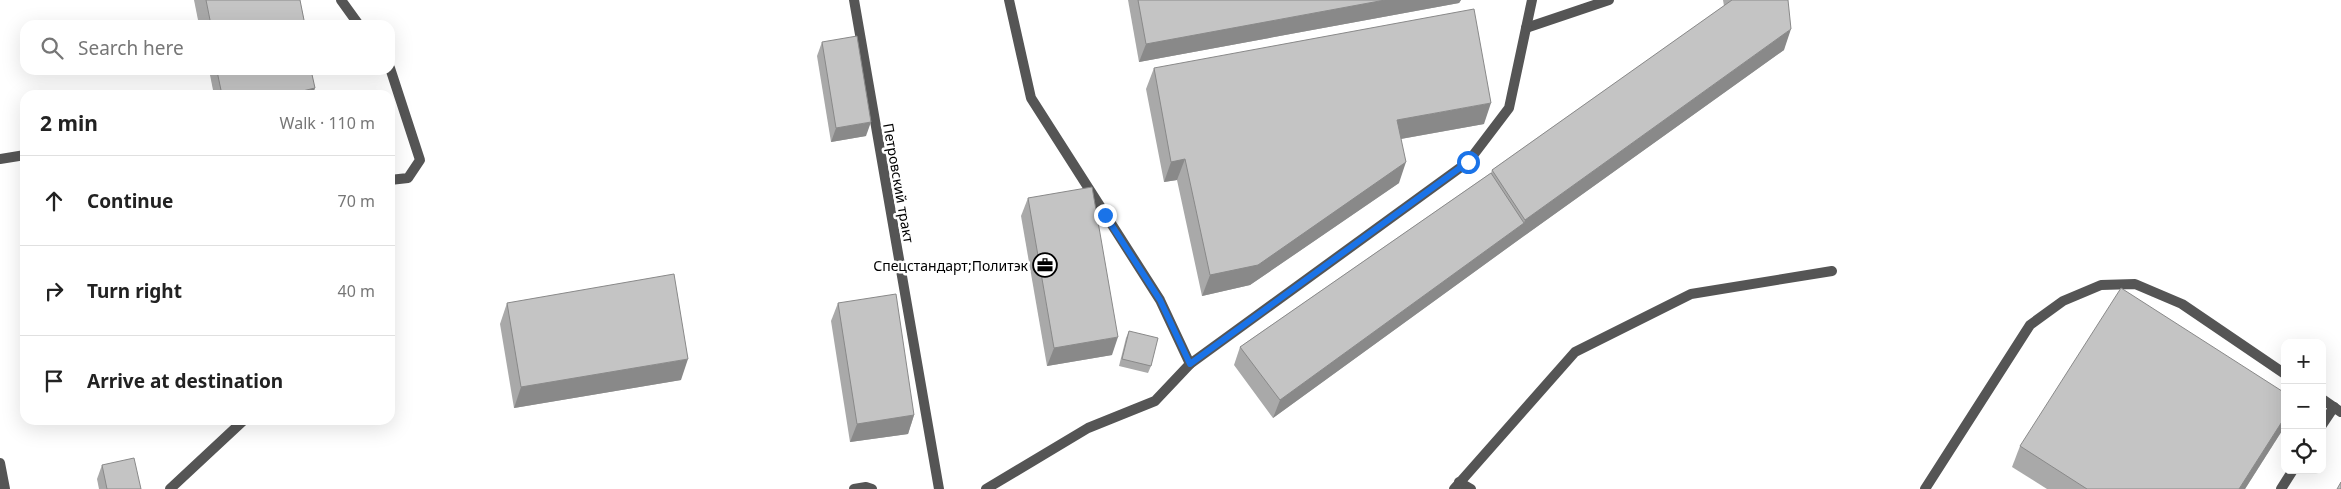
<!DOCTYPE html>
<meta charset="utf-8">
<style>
body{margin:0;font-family:"Noto Sans",sans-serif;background:#f6f6f6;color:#222}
.controls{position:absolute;right:15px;bottom:15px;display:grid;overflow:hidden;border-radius:10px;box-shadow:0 5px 20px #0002}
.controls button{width:45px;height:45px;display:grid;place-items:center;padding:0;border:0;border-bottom:1px solid #e0e0e0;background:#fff;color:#222;font:25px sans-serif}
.stop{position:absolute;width:15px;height:15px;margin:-11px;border:4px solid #1a73e8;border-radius:50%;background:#fff}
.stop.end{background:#1a73e8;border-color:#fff;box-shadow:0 1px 5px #0008}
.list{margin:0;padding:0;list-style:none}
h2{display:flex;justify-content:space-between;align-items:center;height:65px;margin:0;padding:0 20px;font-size:21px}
h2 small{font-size:16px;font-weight:400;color:#767676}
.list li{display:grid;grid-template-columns:32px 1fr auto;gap:15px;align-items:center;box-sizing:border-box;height:90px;padding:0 20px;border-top:1px solid #e0e0e0}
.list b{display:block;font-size:19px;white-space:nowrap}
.list em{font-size:16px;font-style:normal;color:#767676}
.icon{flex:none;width:28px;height:28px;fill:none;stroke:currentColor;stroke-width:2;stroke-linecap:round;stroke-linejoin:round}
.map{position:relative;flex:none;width:2341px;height:489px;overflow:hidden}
.search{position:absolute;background:#fff;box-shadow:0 5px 20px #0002;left:20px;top:20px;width:375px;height:55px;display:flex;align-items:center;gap:12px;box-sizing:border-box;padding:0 18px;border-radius:15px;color:#767676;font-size:19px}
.panel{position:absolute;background:#fff;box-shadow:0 5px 20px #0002;left:20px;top:90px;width:375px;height:335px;border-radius:15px}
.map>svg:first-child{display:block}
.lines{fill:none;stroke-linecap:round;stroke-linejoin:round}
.service{stroke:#555;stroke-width:10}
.minor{stroke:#555;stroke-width:10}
.tertiary{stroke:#555;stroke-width:10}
.wall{fill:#a9a9a9}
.shaded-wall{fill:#898989}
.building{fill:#c4c4c4;stroke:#898989}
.route{stroke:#1a73e8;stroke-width:6}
.labels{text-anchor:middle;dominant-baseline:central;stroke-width:5;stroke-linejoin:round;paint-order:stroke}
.street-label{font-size:14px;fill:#000;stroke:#fff}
.poi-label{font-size:14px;fill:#000;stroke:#fff;text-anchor:end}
</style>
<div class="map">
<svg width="2341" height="489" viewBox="0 0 2341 489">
<rect width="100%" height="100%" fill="#fff"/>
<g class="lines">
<!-- service -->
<g class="service">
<path d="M341,0l18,25"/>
<path d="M1526,28l83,-28"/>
<path d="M390,68l30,92 -12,18 -18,2"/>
<path d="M0,159l25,-4"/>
<path d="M1190,364l278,-202 41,-54 23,-108"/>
<path d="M2322,399l19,13"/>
<path d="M2322,425l12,-18"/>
<path d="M0,463l5,26"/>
<path d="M1459,482l12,7"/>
<path d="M170,489l74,-69"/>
<path d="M986,489l102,-61 67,-27 35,-37 -30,-64 -129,-202 -22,-98"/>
<path d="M1454,489l121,-137 116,-58 141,-23"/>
<path d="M1925,489l105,-164 33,-24 38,-16 34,-1 47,20 103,70"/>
<path d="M2281,489l12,-19"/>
</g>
<!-- minor -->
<path class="minor" d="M854,0l85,489"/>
<!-- tertiary -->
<path class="tertiary" d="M854,489l12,-2 6,2"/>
</g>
<!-- wall -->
<g class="wall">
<path d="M194,0h106l5,25h-106z"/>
<path d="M1128,0h333l-2,3 -320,59z"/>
<path d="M1723,0h65l-4,50 -267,191 -244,177 -39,-53 6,-18 251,-174 1,-3 232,-164z"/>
<path d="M822,42l44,94 -35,6 -14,-86z"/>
<path d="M1154,68l330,56 -83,15 -2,44 -149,102 -48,11 -25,-116 -13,2 -18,-93z"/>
<path d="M209,70h102l2,25h-99z"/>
<path d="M1028,198l84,157 -65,11 -26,-150z"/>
<path d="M507,303l174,77 -167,28 -14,-84z"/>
<path d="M838,303l76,112 -6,19 -58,8 -19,-121z"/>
<path d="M1129,331l22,35 -3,7 -29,-7 7,-28z"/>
<path d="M2285,393v33l-40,63h-198l-35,-22 8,-21z"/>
<path d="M102,465l39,24h-42l-2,-10z"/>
</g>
<!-- shaded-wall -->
<g class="shaded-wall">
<path d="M1385,0h76l-2,3 -320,59 7,-18z"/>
<path d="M1791,29l-7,21 -267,191 -244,177 7,-18 244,-177 1,-3z"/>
<path d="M315,88l-2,7h-27z"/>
<path d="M1491,103l-7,21 -95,17 8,-21z"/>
<path d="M871,122l-5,14 -35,6 5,-14z"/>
<path d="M1185,159l-8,21 -13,2 7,-20z"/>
<path d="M1406,162l-7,21 -149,102 -48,11 8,-21z"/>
<path d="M1118,337l-6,18 -65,11 7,-18z"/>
<path d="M688,359l-7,21 -167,28 7,-21z"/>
<path d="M914,415l-6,19 -58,8 7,-18z"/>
<path d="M2285,417v9l-40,63h-6z"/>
</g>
<!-- building -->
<g class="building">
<path d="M206,0h94l5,25h-94z"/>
<path d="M1138,0h247l-239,44z"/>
<path d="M1732,0h56l3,29 -266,191 -33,-50z"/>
<path d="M1474,9l17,94 -94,17 9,42 -148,103 -48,10 -25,-116 -14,3 -17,-94z"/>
<path d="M857,36l14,86 -35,6 -14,-86z"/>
<path d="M220,70h91l4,18 -29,7h-64l-5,-24z"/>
<path d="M1491,173l33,50 -244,177 -40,-53z"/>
<path d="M1092,187l26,150 -64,11 -26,-150z"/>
<path d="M674,274l14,85 -167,28 -14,-84z"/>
<path d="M2121,288l164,105v24l-46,72h-152l-67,-43z"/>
<path d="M896,294l18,121 -57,9 -19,-121z"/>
<path d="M1129,331l29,7 -7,28 -29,-7z"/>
<path d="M134,458l7,31h-34l-5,-24z"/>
<path d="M2341,482v7h-4z"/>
</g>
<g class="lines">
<!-- route -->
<path class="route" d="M1105,215l55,85 30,64 278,-202"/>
</g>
<!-- icons -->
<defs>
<g id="office-ring" transform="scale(1.25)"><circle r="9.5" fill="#fff" stroke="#000" stroke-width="1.5"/><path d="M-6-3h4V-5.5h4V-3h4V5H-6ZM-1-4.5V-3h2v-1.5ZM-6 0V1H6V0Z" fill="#000"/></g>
</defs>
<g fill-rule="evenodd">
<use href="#office-ring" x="1045" y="265"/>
</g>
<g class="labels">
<!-- street labels -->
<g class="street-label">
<text transform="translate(899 183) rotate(80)">Петровский тракт</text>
</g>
<!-- poi labels -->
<g class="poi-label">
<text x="1028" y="265">Спецстандарт;Политэк</text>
</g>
</g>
</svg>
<div class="controls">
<button>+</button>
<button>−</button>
<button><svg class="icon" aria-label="locate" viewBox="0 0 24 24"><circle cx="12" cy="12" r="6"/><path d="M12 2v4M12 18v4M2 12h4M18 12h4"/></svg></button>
</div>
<div class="stop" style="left:1468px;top:162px"></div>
<div class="stop end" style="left:1105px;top:215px"></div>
<div class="search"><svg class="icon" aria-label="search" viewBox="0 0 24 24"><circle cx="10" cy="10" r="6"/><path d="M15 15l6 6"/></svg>Search here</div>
<section class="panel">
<h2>2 min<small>Walk · 110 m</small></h2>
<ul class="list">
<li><svg class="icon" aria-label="ahead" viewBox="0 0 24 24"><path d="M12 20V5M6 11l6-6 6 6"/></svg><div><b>Continue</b></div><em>70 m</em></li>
<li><svg class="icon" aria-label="right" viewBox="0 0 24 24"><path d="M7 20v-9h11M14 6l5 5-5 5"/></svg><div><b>Turn right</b></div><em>40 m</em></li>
<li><svg class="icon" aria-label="arrive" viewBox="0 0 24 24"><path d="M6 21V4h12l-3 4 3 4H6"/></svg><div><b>Arrive at destination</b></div></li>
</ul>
</section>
</div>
